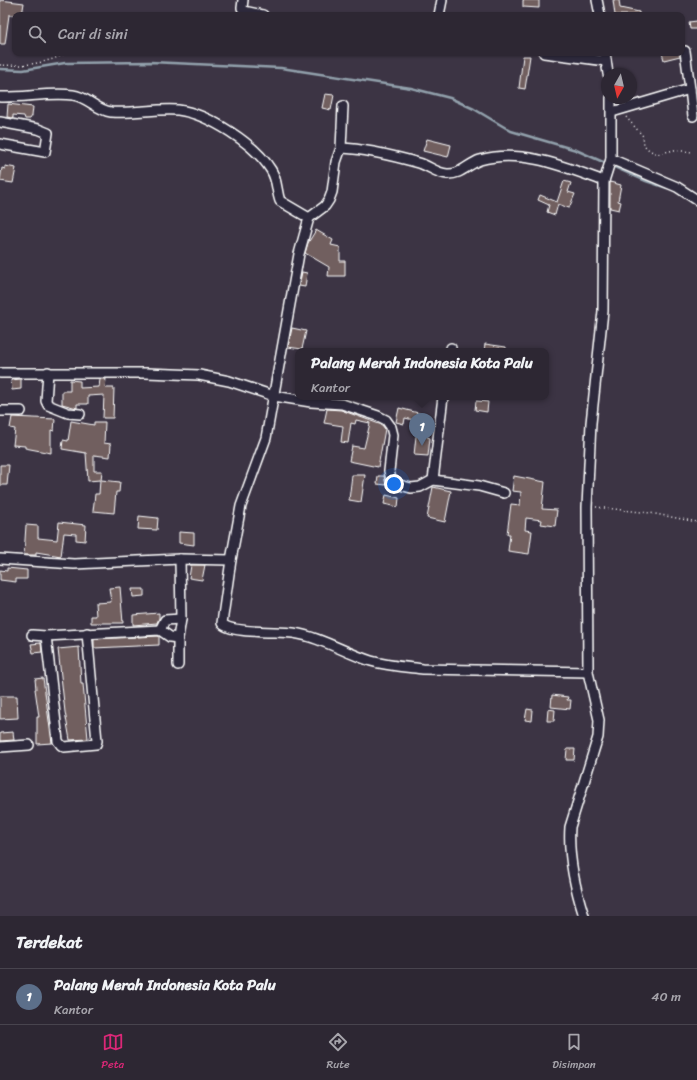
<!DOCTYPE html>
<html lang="id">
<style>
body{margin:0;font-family:Sriracha,sans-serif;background:#352f3b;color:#f1f3f6}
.compass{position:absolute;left:601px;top:68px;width:36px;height:36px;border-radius:50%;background:#2d2733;box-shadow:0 1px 3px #0004;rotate:188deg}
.you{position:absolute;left:394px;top:484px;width:14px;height:14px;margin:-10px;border:3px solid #fff;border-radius:50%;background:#1a73e8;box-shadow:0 0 0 6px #1a73e833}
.badge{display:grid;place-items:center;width:26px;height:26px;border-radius:50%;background:#db2777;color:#fff;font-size:13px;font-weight:700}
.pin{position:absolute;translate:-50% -33px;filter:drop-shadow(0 1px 2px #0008)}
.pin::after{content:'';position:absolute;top:21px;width:14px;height:12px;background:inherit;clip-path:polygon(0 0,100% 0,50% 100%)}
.popup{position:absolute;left:295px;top:348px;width:254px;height:52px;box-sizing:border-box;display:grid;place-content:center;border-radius:8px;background:#2d2733;filter:drop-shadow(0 1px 3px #0005);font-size:13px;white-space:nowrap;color:#a7a5ac}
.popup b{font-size:15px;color:#f1f3f6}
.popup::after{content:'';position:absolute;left:50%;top:100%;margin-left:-8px;border:8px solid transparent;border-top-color:#2d2733}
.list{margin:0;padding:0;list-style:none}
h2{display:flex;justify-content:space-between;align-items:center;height:52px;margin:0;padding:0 16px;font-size:17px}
h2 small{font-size:13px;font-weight:400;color:#a7a5ac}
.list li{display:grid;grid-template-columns:26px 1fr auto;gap:12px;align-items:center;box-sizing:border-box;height:56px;padding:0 16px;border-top:1px solid #48444e}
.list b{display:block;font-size:15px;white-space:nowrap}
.list p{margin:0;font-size:13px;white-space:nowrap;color:#a7a5ac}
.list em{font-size:13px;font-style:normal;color:#a7a5ac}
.icon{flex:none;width:22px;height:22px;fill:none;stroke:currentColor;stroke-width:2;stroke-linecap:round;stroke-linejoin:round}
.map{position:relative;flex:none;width:697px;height:916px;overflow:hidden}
.search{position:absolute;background:#2d2733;box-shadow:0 1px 3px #0004;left:12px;right:12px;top:12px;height:44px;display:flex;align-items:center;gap:10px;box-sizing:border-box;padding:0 14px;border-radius:8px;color:#a7a5ac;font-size:15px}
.sheet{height:108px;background:#2d2733}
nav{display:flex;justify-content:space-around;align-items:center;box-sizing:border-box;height:56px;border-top:1px solid #48444e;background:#2d2733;font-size:11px;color:#a7a5ac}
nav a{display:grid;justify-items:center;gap:2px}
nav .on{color:#db2777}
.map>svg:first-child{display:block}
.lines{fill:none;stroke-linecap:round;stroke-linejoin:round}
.stream{stroke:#92a1ac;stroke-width:2.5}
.building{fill:#715e5e;stroke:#fff}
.minor-casing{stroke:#fff;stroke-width:12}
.path{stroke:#fff;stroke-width:1.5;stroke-dasharray:1 3;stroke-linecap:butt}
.minor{stroke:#2f2a3d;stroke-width:9}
</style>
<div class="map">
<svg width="697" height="916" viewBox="0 0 697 916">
<rect width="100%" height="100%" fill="#3c3444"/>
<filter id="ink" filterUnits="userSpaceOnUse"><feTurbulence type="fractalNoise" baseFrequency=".025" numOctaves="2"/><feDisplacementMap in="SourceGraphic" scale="8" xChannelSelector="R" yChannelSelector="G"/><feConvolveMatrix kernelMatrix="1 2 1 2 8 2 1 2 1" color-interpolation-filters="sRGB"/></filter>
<g filter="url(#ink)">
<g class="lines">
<!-- stream -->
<path class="stream" d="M0,69l23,1 42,-7 85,-1 131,6 130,20 39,10 24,11 37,22 65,19 70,31 21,7"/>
</g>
<!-- building -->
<g class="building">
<path d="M0,0l24,3 -2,12h-13l-4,29h-5z"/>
<path d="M523,0h16v8l-16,-1z"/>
<path d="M613,0h6l1,8 19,4v3h-24z"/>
<path d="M697,21v8h-7l-1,-7z"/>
<path d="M662,53h17l1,3 -16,4z"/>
<path d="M523,56h7l-5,33 -6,-1z"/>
<path d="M325,94l9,1 -3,15 -9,-2z"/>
<path d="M8,104l25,3 -1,9 -2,3h-5l-1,-3 -11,-1v3l-6,-1z"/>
<path d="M427,139l24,6 -3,12 -25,-6z"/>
<path d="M5,166l11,2 -3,15 -13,-2 2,-13 3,1z"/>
<path d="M564,181l7,2 -3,9 7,2 -6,14 -11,-4 -3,11 -8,-3 2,-7 -11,-5 2,-5 17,7z"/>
<path d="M610,182l11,3 -3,16 3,1 -2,8 -9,-2z"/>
<path d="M316,230l17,10 -2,5 9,2v14h5v15h-17l1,-9 -24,-14 3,-10z"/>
<path d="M302,272l5,1 -2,14 -6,-1z"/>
<path d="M292,328l14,3 -4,18 -14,-2z"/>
<path d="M485,344l21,3v4h-22z"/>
<path d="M21,379v10l-9,1 -1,-10z"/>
<path d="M100,379h6l-1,9h9l-1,30h-10l1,-23 -16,1v8h-11v4l-15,-4v-13h8v-11l10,1v7l19,-1z"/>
<path d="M476,401l12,1 -1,10 -12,-2z"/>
<path d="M399,408l31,8 -3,21 3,1 -2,18 -14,-1 2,-19h4l2,-14 -17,-4 -1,6 -8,-2z"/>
<path d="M327,409l14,1 41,15 3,4 -7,38 -29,-6 3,-15 12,2 6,-25 -14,-3 -1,4 -4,-1 -3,20 -7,-1 2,-16 -19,-3z"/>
<path d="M12,417l43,2 -1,12 -3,-1v23l-26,-5v-2l-12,-1 2,-16 -5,-1z"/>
<path d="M71,421l23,4v-3h11l-1,21 7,1 -1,13 -16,-2v16h8l-1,9 19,2 -1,10h-3l-2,21 -21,-2 2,-17h4l1,-14 -12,1 -2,-28 -24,-4 1,-9 5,1z"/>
<path d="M0,465h9l-2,20h-7z"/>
<path d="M352,475h13l-4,27 -12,-2z"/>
<path d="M378,476h6l2,9 -9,-1z"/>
<path d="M514,476l31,6 -3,27 15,1 -2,16 -14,-2 1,-4 -16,-2 -1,12 7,1 -3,23 -21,-3 2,-17h-3l4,-30 9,1 1,-13 -9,-1z"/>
<path d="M433,487l18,4 -6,31 -18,-4z"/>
<path d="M386,495l13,3 -1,9 -14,-3z"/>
<path d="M139,516l19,2 -1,12 -19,-1z"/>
<path d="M59,522l27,3 -1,16 -9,-1v-6l-12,-1 -3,23 -25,-4v3h-12l2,-30 12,1v12l19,2z"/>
<path d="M179,532l15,1v12l-15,-2z"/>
<path d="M191,565h14l-3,15 -13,-2z"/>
<path d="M7,568l20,2v9h-11v3l-16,-2v-10l7,1z"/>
<path d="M120,587l3,36h-32v-7h5l-1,-13 16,-1 -2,-14z"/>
<path d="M132,589h12v7l-11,1z"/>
<path d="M159,613v5l-2,5 -24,2v-10z"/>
<path d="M159,636v9l-65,3v-9z"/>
<path d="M41,643l1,9 -9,1 -2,-9z"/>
<path d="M79,647l2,37h2l5,55 -18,1 -5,-28 -7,-63z"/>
<path d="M43,678l9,65 -15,1v-27h2l-4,-28h1l-1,-10z"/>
<path d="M552,695l16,2 -1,3h4l-1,9 -19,-2z"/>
<path d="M0,696h17l1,22 -18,1z"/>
<path d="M527,709l6,1 -1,11 -7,-1z"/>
<path d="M548,709l7,1 -1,11h-7z"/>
<path d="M13,732l1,8 -14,1v-8z"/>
<path d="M567,749h8l-1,11h-8z"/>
</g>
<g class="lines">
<!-- minor casing -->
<g class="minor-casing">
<g id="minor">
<path d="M243,0l-1,8 2,3 19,4"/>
<path d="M597,0l3,15"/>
<path d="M439,15l3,-15"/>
<path d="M544,53l62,8"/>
<path d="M605,53l3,21"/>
<path d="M690,89l3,27"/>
<path d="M0,97c24,1 49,-5 73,-2 15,2 23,15 38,17 23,2 45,-4 67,-2 31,4 77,34 93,60 7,11 5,20 9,31l29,17"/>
<path d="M343,106l-2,42 -5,14 -4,30 -3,8 -4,6 -16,12 -10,36 -33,184 -25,68 -10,54 -9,63c7,11 56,8 71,10 28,4 52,20 78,28 17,5 35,6 52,8l165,3"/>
<path d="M612,112l78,-23 -5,-38"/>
<path d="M0,122l38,7 10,4 -3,19 -45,-8"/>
<path d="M341,148c26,1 53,8 78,15 10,3 17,10 28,11 14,1 21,-10 33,-14 41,-12 85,7 124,21"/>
<path d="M611,159l66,28 20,13"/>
<path d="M451,351v-3"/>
<path d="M48,372l-2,29 2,4 20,8 12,1"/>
<path d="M0,373h146l53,2 30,6 45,15 37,6 31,2 36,12 8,4 5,7 2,8 -4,36 3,12 19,5 9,-1 13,-7 46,6 25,7"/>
<path d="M0,411h21"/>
<path d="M433,480l10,-83"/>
<path d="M0,559l74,5 106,-5"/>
<path d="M160,630l5,-10 16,-1"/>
<path d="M32,635l14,1 114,-6 10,7 8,1"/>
<path d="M46,636l12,105 3,4 3,2 32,-3 1,-3 -10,-108"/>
<path d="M178,665v-27l3,-19 -1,-60 51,1"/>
<path d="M0,747l29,-2"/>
<path d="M584,916c-9,-28 -16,-60 -14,-89l28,-90 1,-17 -11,-48 -1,-165 4,-84 12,-112 1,-130 7,-22v-61"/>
</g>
</g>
<!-- path -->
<g class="path">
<path d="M0,65c22,1 47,-1 66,-12"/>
<path d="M626,117l17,19 1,9 5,5 8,4 17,-4 18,2"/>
<path d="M596,507l54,6 47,9"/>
</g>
<!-- minor -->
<use href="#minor" class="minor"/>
</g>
</g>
</svg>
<svg class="compass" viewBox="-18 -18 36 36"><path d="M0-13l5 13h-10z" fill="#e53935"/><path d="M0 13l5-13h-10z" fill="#a7a5ac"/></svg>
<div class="you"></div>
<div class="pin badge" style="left:422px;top:446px;background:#5c6f8a">1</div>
<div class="popup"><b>Palang Merah Indonesia Kota Palu</b>Kantor</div>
<div class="search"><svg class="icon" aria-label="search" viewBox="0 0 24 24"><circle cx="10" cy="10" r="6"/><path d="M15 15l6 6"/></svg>Cari di sini</div>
</div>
<section class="sheet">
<h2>Terdekat<small></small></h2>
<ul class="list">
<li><span class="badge" style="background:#5c6f8a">1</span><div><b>Palang Merah Indonesia Kota Palu</b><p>Kantor</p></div><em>40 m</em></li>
</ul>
</section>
<nav>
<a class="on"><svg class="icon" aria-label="map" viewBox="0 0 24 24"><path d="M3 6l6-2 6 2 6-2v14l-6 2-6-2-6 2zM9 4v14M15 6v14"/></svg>Peta</a>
<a><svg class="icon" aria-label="directions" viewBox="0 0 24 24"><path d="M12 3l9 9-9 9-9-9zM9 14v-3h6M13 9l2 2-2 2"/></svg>Rute</a>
<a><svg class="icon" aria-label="saved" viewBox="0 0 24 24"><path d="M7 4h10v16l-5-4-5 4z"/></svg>Disimpan</a>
</nav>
